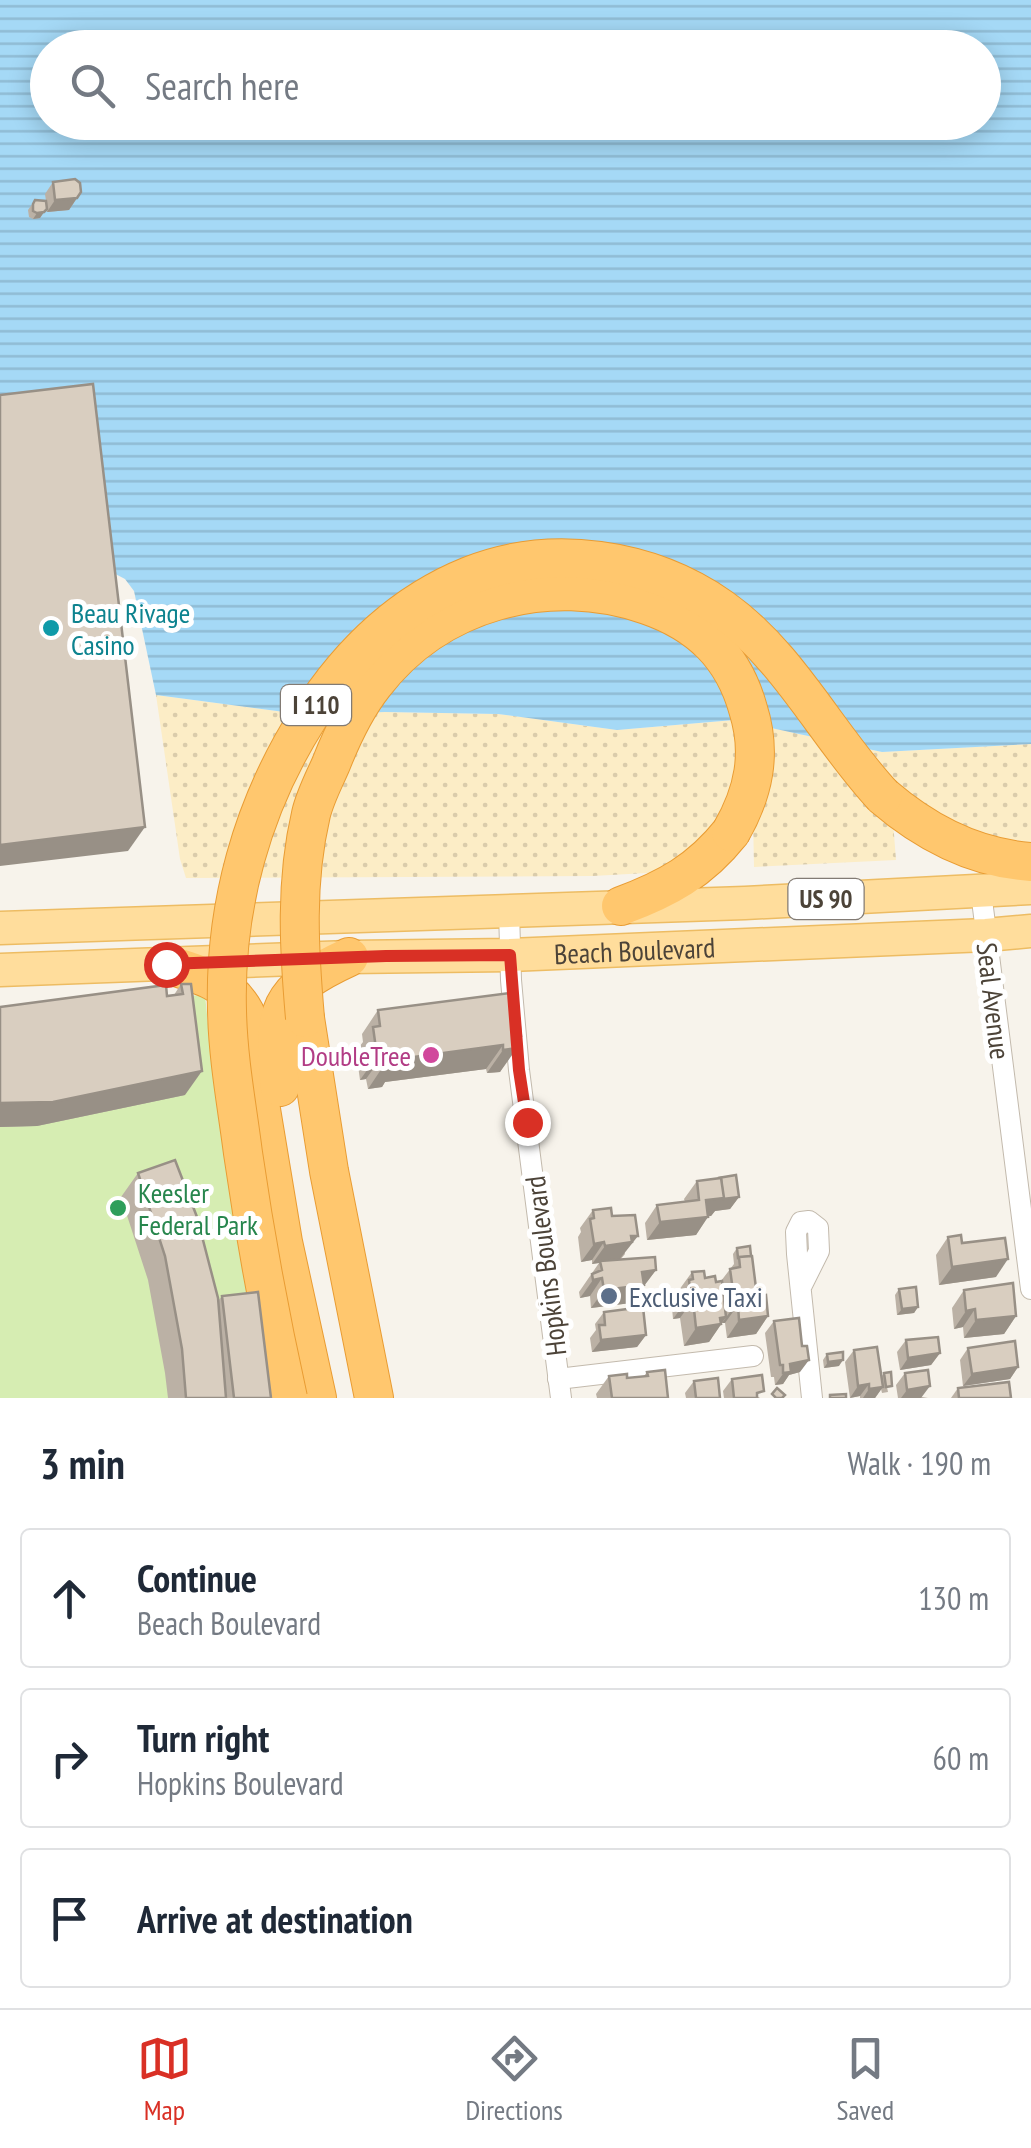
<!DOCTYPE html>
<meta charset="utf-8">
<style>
body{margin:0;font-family:"PT Sans Narrow",sans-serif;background:#f2f2f3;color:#1f2937}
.stop{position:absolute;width:30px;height:30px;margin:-22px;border:8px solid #d93025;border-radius:50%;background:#fff}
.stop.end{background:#d93025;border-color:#fff;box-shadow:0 2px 10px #0008}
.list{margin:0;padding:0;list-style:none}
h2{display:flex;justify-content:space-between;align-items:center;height:130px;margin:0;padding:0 40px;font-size:42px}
h2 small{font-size:32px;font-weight:400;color:#747a83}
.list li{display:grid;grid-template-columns:65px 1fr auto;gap:30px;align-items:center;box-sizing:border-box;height:140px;margin:0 20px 20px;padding:0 20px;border:2px solid #e0e1e3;border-radius:10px}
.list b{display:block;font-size:38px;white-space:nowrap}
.list p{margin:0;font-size:32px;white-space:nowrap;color:#747a83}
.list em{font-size:32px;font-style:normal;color:#747a83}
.icon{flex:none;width:55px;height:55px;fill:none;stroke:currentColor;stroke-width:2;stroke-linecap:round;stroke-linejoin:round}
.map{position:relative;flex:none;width:1031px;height:1398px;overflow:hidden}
.search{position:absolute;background:#fff;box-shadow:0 5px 25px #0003;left:30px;right:30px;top:30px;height:110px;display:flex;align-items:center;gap:25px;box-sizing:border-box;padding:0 35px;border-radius:55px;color:#747a83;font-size:38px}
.sheet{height:610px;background:#fff}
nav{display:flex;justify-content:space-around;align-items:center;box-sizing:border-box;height:140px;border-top:2px solid #e0e1e3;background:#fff;font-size:28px;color:#747a83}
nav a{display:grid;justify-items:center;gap:5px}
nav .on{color:#d93025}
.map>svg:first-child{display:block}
.green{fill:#d6edb2}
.sand{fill:url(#sand-dots)}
.water{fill:url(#water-rules);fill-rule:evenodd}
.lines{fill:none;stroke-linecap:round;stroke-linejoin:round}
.minor-casing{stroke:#c3baad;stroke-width:22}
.primary-casing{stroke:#edbc63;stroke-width:35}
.motorway-casing{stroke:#e99c33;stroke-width:40}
.minor{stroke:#fff;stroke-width:20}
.primary{stroke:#ffdd9c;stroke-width:32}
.motorway{stroke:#ffc76e;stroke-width:38}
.motorway-bridge-casing{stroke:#e99c33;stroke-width:40;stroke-linecap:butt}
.motorway-bridge{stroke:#ffc76e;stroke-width:38}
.wall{fill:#bbb1a5}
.shaded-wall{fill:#989086}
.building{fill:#d9cec0;stroke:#989086;stroke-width:2.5}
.route{stroke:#d93025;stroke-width:12}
.culture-dot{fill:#0f9aa8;stroke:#fff;stroke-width:4}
.hotel-dot{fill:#d1479c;stroke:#fff;stroke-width:4}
.leisure-dot{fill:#2e9e5b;stroke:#fff;stroke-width:4}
.service-dot{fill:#5c6f8a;stroke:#fff;stroke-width:4}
.labels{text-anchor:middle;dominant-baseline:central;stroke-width:10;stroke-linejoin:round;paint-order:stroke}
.shield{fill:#fff;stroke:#827b74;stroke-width:2.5}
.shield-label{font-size:25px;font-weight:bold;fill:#4c4338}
.culture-label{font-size:28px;fill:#0d838f;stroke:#fff;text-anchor:start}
.street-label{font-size:28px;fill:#4c4338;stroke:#fff}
.hotel-label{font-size:28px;fill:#b23c85;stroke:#fff;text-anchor:end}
.leisure-label{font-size:28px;fill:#27864d;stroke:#fff;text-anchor:start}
.service-label{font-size:28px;fill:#4e5e75;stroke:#fff;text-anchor:start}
</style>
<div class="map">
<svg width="1031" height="1398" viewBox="0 0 1031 1398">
<defs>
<pattern id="sand-dots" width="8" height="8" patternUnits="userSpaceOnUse" patternTransform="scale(2.5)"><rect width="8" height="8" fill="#fcedc6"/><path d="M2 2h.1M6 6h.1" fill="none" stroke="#daccab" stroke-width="1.8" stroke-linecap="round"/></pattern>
<pattern id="water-rules" width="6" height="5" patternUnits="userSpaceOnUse" patternTransform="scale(2.5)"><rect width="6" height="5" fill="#a5d9f6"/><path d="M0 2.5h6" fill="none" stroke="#90bbd4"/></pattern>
</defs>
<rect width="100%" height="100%" fill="#f7f3eb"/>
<!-- green -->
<path class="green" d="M205,995l6,58 59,345h-270v-382l74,-15z"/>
<!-- sand -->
<path class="sand" d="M156,695l151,20 78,-3 113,2 119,16 117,-10 148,32 149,-8v101l-138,-24 3,39 -142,7 -1,-50 -35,9 -53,46 -72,4 -407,2 -6,-19z"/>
<!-- water -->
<path class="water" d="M0,0h1031v744l-149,8 -148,-32 -117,10 -119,-16 -113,-2 -78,3 -151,-20 -22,-104 -9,-12 -25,-13 -100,-155zM48,48h936v74h-936z"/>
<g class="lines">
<!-- minor casing -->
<g class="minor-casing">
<g id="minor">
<path d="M981,892l50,397"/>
<path d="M509,911l2,69 8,90 42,328"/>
<path d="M801,1287l18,-36 -1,-23 -9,-7 -8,1 -5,10 1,22 15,144"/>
<path d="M558,1379l195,-23"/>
</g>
</g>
<!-- primary casing -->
<g class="primary-casing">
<g id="primary">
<path d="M0,928l745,-25 286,-15"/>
<path id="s1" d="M0,970l349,-13 161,-2 476,-20 45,-4"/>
</g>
</g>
<!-- motorway casing -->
<g class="motorway-casing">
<g id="motorway">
<path d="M883,796c43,37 91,62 148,66"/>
<path d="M621,906c46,-17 79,-35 110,-74"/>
<path d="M166,964c33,10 62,17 79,49l38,229 34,156"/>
<path d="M305,1018l24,153 45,227"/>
<path d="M280,1087c-8,-76 -3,-97 69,-130"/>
</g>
</g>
<!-- minor -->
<use href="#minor" class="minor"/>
<!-- primary -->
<use href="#primary" class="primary"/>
<!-- motorway -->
<use href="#motorway" class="motorway"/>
<!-- motorway-bridge casing -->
<g class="motorway-bridge-casing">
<g id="motorway-bridge">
<path d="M305,1018c-6,-69 -10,-136 6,-204 4,-17 13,-34 20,-50 11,-28 24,-56 43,-80 64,-83 174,-113 273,-79 52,18 86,50 101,104 14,44 6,83 -17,123"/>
<path d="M288,1398c-18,-81 -33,-162 -45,-245 -6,-47 -15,-94 -16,-142 -3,-104 25,-205 81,-293 40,-63 92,-114 161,-142 82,-33 181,-18 252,32 68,48 106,128 162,188"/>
</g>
</g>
<!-- motorway-bridge -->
<use href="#motorway-bridge" class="motorway-bridge"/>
</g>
<!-- wall -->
<g class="wall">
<path d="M53,182l28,10 -12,18 -22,2 -1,-3 -6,9 -7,1 -4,-2 -1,-7 7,-10 11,1 -1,-7z"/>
<path d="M181,984h10l-6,111 -148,31 -37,1v-120l167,-11 7,-1z"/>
<path d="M378,1010l134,1 9,25 -21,36 -13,1 -1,-4 -101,13 -3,5 -14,2 -2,-10 -6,1 -4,-29 7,-9 -1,-8z"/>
<path d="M138,1173l80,128 4,-5 49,102h-103l-3,-25 -17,-93 -27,-83z"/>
<path d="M697,1181l42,16 -9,12 -15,2 -4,5h-3l-12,19 -49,5 -2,-17 12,-18 28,-3 -1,-3z"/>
<path d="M593,1210l19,6 13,38 -5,6 36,10 -25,33 -40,5 -1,-12 -10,2 -1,-6 20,-29 -7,1v-4l-11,2 -3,-25 3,-5 -1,-4z"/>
<path d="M948,1237l14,6 34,34 -57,8 -3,-30z"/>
<path d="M737,1248l20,48 11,20 -12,18 -29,4 -2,-15h-3l-13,19 -25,4 -4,-28 -7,1 -1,-11 5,-7 2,-11 13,-18 24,10 5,-1 13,-17 -1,-10z"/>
<path d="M899,1289l19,18 -4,6 -17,2 -2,-20z"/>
<path d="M964,1290l52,26 -12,18 -40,4 -1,-11 -9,2 -2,-21z"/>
<path d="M604,1312l42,23 -9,12 -45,5 -2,-14 6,-8 -1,-6z"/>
<path d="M774,1321l26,51 -11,3 -6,9 -8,1 -1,-8h-3l-6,-44z"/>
<path d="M906,1340l34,13 -9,12 -31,5 -3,-18z"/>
<path d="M968,1348l50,19 -8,12 -47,7 -3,-26z"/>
<path d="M854,1350l27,27 3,-4 4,19 -6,1 -1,-4 -6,9h-15v-2l-10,2 -5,-36z"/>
<path d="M827,1354l12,12 -15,2 -1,-8z"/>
<path d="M647,1372l21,26h-71l-1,-4 13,-18 18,2 17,-2z"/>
<path d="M905,1373l17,24 6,1h-30l-2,-13z"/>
<path d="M732,1379l28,19h-36l-1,-7z"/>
<path d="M694,1381l26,17h-34l-1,-5z"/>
<path d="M958,1388l53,10h-60z"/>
</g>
<!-- shaded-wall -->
<g class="shaded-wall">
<path d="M77,198l-8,12 -22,2 8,-12z"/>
<path d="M44,212l-4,6 -7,1 4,-6z"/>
<path d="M145,827l-17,24 -128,15v-21z"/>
<path d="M521,1036l-8,13 4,-1 -17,24 -13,1 16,-23 12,-13z"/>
<path d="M503,1045l-17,24 -101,13 -3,5 -14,2 16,-24 14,-6z"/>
<path d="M383,1055l-17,24 -6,1 17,-24z"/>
<path d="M202,1071l-17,24 -148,31 -37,1v-24z"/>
<path d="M739,1197l-9,12 -15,2 -4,5 -17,2 12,-18z"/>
<path d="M708,1217l-12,18 -49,5 13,-18z"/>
<path d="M631,1236h7l-19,24 -27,4 13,-18z"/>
<path d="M604,1242l-12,18 -11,2 13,-18z"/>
<path d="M1008,1259l-12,18 -57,8 13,-18z"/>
<path d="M656,1270l-25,33 -40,5 13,-18 38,-18z"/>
<path d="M602,1278l-12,18 -10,2 13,-18z"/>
<path d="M693,1300l-13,18 -7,1 13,-18z"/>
<path d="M735,1305h3l-13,18h-3z"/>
<path d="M918,1307l-4,6 -17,2 5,-6z"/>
<path d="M975,1309l-12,18 -9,2 12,-18z"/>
<path d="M768,1316l-12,18 -29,4 12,-18z"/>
<path d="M1016,1316l-12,18 -40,4 12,-18z"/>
<path d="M726,1317l-17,25 -25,4 12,-18 24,-10z"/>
<path d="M646,1335l-9,12 -45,5 9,-12z"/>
<path d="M940,1353l-9,12 -31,5 8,-12z"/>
<path d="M809,1360l-9,12 -11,3 -6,9 -8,1 15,-21z"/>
<path d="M843,1360l-4,6 -15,2 4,-6z"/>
<path d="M1018,1367l-8,12 -47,7 9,-12z"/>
<path d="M869,1384l-9,12 -10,2 8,-12z"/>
<path d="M930,1386l-9,12h-20l6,-8z"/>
<path d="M883,1387l-8,11h-12l6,-9z"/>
</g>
<!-- building -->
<g class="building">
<path d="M75,179l5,4 1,9 -4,6 -22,2 -2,-18z"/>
<path d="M35,200l11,1 1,8 -3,3 -7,1 -4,-2v-7z"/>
<path d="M93,384l52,443 -145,18v-450z"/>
<path d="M181,984h10l11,87 -149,31 -53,1v-96l166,-22 1,11 16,-2z"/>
<path d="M510,993l2,18 6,-1 3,26 -6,1 2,11 -14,2v-5l-105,14v5l-14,1 -1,-10 -6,1 -4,-29 7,-1 -2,-16z"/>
<path d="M175,1160l22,57 21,81 8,100h-40l-4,-49 -17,-93 -27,-83z"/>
<path d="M736,1175l3,22 -16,2 -2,-21h-3z"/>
<path d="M721,1178l3,20 -18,2 2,17 -48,5 -3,-17 42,-5 -2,-19z"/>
<path d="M611,1208l1,8 23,-1 3,21h-7l1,6 -27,4 -1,-4 -10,2 -4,-25 4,-1 -1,-8z"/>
<path d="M961,1235l1,8 43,-5 3,21 -56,8 -4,-30z"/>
<path d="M750,1246l1,10 -13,2 -1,-10z"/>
<path d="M752,1256l5,40 9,-1 2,21 -29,4 -1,-15h-3l-5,-36 10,-2 -1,-10z"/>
<path d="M655,1257l1,13 -14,2 2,13 -40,5 -2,-12 -9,2 -1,-6 10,-4 -2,-9z"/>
<path d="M704,1271l1,7 10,-2 1,6 6,-1 4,36 -6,1 1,6 -25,4 -3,-28 -7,1 -1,-11 5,-1 -1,-9 4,-1 -1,-7z"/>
<path d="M1013,1283l3,33 -40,4 -1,-11 -9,2 -2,-21z"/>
<path d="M916,1287l2,20 -16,2 -3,-20z"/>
<path d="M258,1292l13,106h-37l-12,-102z"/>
<path d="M643,1307l3,28 -45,5 -2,-15h6l-1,-13z"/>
<path d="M799,1318l3,28h5l2,14 -19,4 1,8 -8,1v-8h-3l-6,-44z"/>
<path d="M938,1337l2,16 -32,5 -2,-18z"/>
<path d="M1015,1341l3,26 -46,7 -4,-26z"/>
<path d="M877,1347l6,40 -14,2v-5l-11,2 -4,-36z"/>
<path d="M843,1352v8l-15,2 -1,-8z"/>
<path d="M665,1370l3,28h-56l-3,-22 18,-2v4l21,-2 -1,-4z"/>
<path d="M928,1370l2,16 -23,4 -2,-17z"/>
<path d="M891,1372l1,14 -6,1 -2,-14z"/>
<path d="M762,1375l2,16 -7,2v5h-23l-2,-19z"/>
<path d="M718,1378l2,20h-24l-2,-17z"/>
<path d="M1009,1382l2,16h-52l-1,-10z"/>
<path d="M777,1388l8,7 -3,3h-6l-4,-4z"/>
<path d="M846,1394v4h-16v-3z"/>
</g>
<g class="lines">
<!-- route -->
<path class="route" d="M166,964l220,-8 124,-1 9,115 8,52"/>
</g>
<!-- markers -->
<circle class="culture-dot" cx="51" cy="628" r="10"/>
<circle class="hotel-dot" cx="431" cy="1055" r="10"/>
<circle class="leisure-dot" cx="118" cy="1208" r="10"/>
<circle class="service-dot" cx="609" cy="1296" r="10"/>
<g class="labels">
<!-- shield labels -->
<g class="shield">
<rect x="281" y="685" width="70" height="40" rx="8"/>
<rect x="788.5" y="879" width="75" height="40" rx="8"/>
</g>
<g class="shield-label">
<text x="316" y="705">I 110</text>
<text x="826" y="899">US 90</text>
</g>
<!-- culture labels -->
<g class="culture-label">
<text x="71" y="612">Beau Rivage<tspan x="71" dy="32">Casino</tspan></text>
</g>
<!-- street labels -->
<g class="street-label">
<text stroke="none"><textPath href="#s1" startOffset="635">Beach Boulevard</textPath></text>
<text transform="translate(994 1001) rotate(83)">Seal Avenue</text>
<text transform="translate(545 1266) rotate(-97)">Hopkins Boulevard</text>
</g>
<!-- hotel labels -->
<g class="hotel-label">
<text x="411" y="1055">DoubleTree</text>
</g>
<!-- leisure labels -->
<g class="leisure-label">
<text x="138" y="1192">Keesler<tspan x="138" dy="32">Federal Park</tspan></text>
</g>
<!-- service labels -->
<g class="service-label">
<text x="629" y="1296">Exclusive Taxi</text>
</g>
</g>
</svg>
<div class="stop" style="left:166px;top:964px"></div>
<div class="stop end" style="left:527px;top:1122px"></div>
<div class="search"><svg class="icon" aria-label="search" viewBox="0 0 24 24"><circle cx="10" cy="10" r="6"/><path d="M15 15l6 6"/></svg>Search here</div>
</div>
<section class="sheet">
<h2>3 min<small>Walk · 190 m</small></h2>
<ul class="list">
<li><svg class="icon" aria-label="ahead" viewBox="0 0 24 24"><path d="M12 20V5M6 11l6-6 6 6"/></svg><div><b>Continue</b><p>Beach Boulevard</p></div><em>130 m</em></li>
<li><svg class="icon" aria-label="right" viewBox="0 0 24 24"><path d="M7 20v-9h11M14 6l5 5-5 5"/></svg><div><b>Turn right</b><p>Hopkins Boulevard</p></div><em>60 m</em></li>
<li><svg class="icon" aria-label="arrive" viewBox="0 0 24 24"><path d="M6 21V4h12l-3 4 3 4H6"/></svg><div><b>Arrive at destination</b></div></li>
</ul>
</section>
<nav>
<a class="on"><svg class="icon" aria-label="map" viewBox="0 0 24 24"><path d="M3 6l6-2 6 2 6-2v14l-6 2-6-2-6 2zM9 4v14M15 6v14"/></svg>Map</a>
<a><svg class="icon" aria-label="directions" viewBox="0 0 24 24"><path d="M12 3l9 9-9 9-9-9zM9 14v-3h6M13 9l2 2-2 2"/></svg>Directions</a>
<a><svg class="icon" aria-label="saved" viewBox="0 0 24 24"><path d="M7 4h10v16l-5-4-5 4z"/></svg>Saved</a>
</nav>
